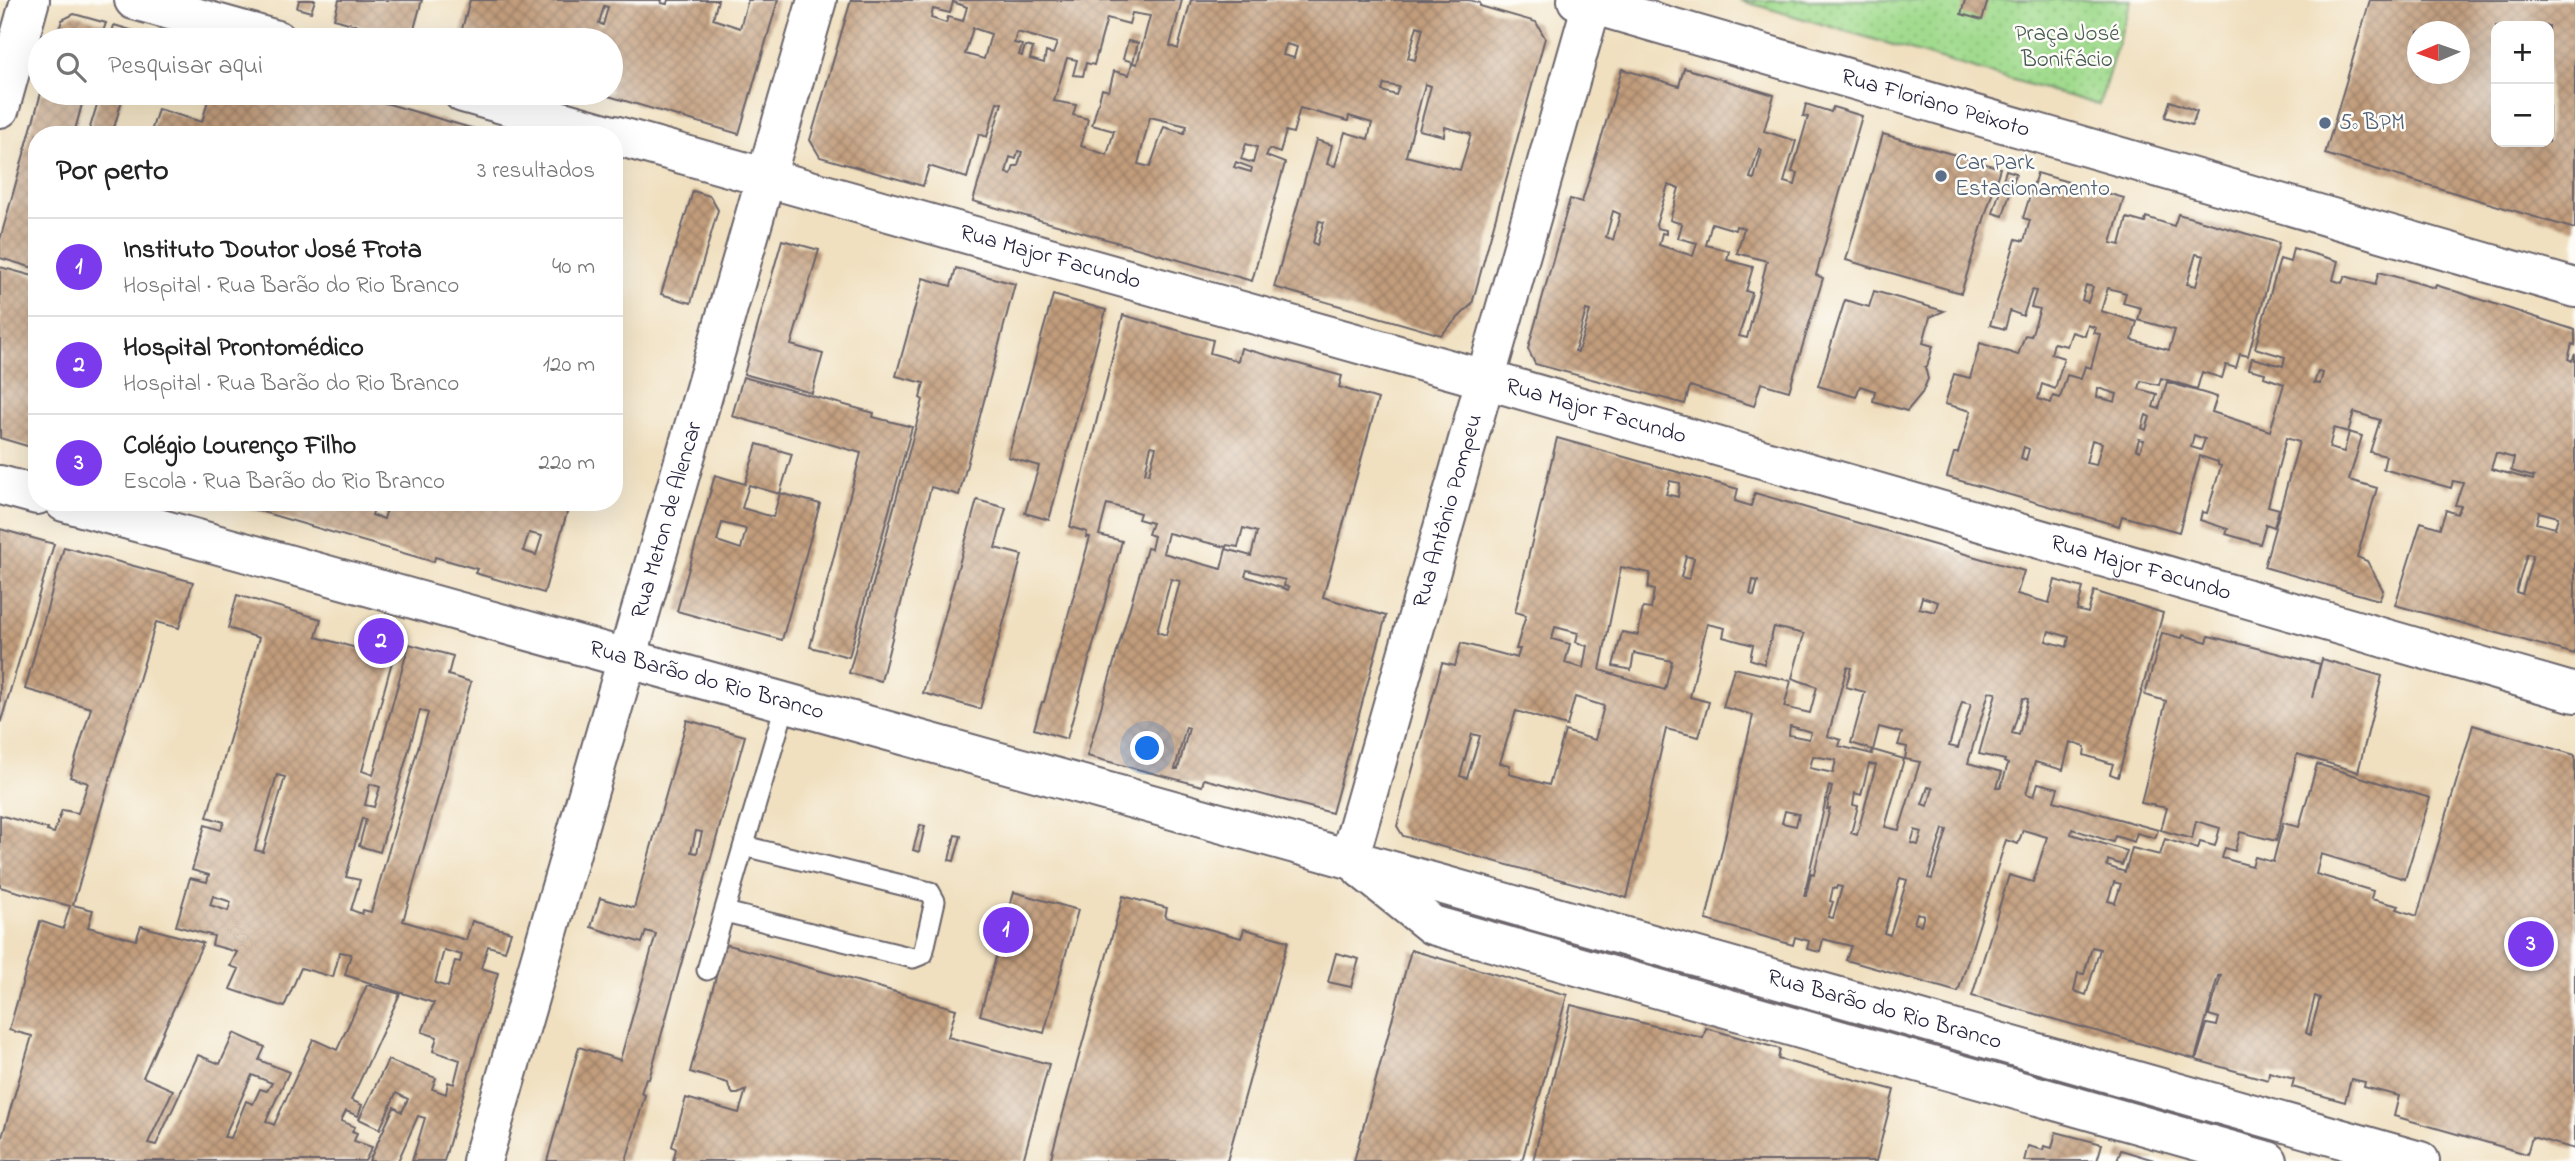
<!DOCTYPE html>
<html lang="pt">
<meta charset="utf-8">
<style>
body{margin:0;font-family:"Indie Flower",sans-serif;background:#f2f2f2;color:#222}
.controls{position:absolute;right:21px;top:21px;display:grid;overflow:hidden;border-radius:14px;box-shadow:0 7px 28px #0002}
.controls button{width:63px;height:63px;display:grid;place-items:center;padding:0;border:0;border-bottom:2px solid #e0e0e0;background:#fff;color:#222;font:35px sans-serif}
.compass{position:absolute;left:2407px;top:21px;width:63px;height:63px;border-radius:50%;background:#fff;box-shadow:0 7px 28px #0002;rotate:268deg}
.you{position:absolute;left:1148px;top:749px;width:24px;height:24px;margin:-18px;border:5px solid #fff;border-radius:50%;background:#1a73e8;box-shadow:0 0 0 10px #1a73e833}
.badge{display:grid;place-items:center;width:46px;height:46px;border-radius:50%;background:#7c3aed;color:#fff;font-size:23px;font-weight:700}
.pin{position:absolute;translate:-50% -50%;border:4px solid #fff;box-shadow:0 2px 7px #0006}
.list{margin:0;padding:0;list-style:none}
h2{display:flex;justify-content:space-between;align-items:center;height:91px;margin:0;padding:0 28px;font-size:30px}
h2 small{font-size:23px;font-weight:400;color:#767676}
.list li{display:grid;grid-template-columns:46px 1fr auto;gap:21px;align-items:center;box-sizing:border-box;height:98px;padding:0 28px;border-top:2px solid #e0e0e0}
.list b{display:block;font-size:26px;white-space:nowrap}
.list p{margin:0;font-size:23px;white-space:nowrap;color:#767676}
.list em{font-size:23px;font-style:normal;color:#767676}
.icon{flex:none;width:38px;height:38px;fill:none;stroke:currentColor;stroke-width:2;stroke-linecap:round;stroke-linejoin:round}
.map{position:relative;flex:none;width:2575px;height:1161px;overflow:hidden}
.search{position:absolute;background:#fff;box-shadow:0 7px 28px #0002;left:28px;top:28px;width:595px;height:77px;display:flex;align-items:center;gap:18px;box-sizing:border-box;padding:0 24px;border-radius:38px;color:#767676;font-size:26px}
.panel{position:absolute;background:#fff;box-shadow:0 7px 28px #0002;left:28px;top:126px;width:595px;height:385px;border-radius:28px}
.map>svg:first-child{display:block}
.grass{fill:url(#grass-dots);stroke:#627e64;stroke-width:2}
.building{fill:url(#building-cross-hatch);fill-rule:evenodd}
.lines{fill:none;stroke-linecap:round;stroke-linejoin:round}
.service-casing{stroke:#6a646a;stroke-width:23}
.minor-casing{stroke:#6a646a;stroke-width:42}
.tertiary-casing{stroke:#6a646a;stroke-width:42}
.service{stroke:#fff;stroke-width:19}
.minor{stroke:#fff;stroke-width:38}
.tertiary{stroke:#fff;stroke-width:38}
.service-dot{fill:#5c6f8a;stroke:#fdfcf7;stroke-width:2.5}
.labels{text-anchor:middle;dominant-baseline:central;stroke-width:5;stroke-linejoin:round;paint-order:stroke}
.park-label{font-size:23px;fill:#485a54;stroke:#fdfcf7}
.street-label{font-size:23px;fill:#22223b;stroke:#fdfcf7}
.service-label{font-size:23px;fill:#4e5e75;stroke:#fdfcf7;text-anchor:start}
</style>
<div class="map">
<svg width="2575" height="1161" viewBox="0 0 2575 1161">
<defs>
<pattern id="grass-dots" width="8" height="8" patternUnits="userSpaceOnUse" patternTransform="scale(1.75)"><rect width="8" height="8" fill="#a1db8e"/><path d="M2 2h.1M6 6h.1" fill="none" stroke="#8abc7b" stroke-width="1.8" stroke-linecap="round"/></pattern>
<pattern id="building-cross-hatch" width="8" height="8" patternUnits="userSpaceOnUse" patternTransform="scale(1.75)"><rect width="8" height="8" fill="#c29d7c"/><path d="M0 0l8 8M0 8l8-8" fill="none" stroke="#9d8067"/></pattern>
</defs>
<rect width="100%" height="100%" fill="#fdfcf7"/>
<filter id="ink" filterUnits="userSpaceOnUse"><feTurbulence type="fractalNoise" baseFrequency=".0143" numOctaves="2"/><feDisplacementMap in="SourceGraphic" scale="14" xChannelSelector="R" yChannelSelector="G"/><feConvolveMatrix kernelMatrix="1 2 1 2 8 2 1 2 1" color-interpolation-filters="sRGB"/></filter>
<filter id="wash" filterUnits="userSpaceOnUse"><feTurbulence type="fractalNoise" baseFrequency=".00686" numOctaves="4" result="noise"/><feDisplacementMap in="SourceGraphic" scale="28" xChannelSelector="R" yChannelSelector="G"/><feGaussianBlur stdDeviation="1.57" result="paint"/><feColorMatrix in="noise" values="0 0 0 0 0 0 0 0 0 0 0 0 0 0 0 0 0 1.4 0 .05"/><feComposite in="paint" operator="in"/></filter>
<g filter="url(#wash)">
<rect width="100%" height="100%" fill="#f0e0c0"/>
<!-- grass -->
<path class="grass" d="M1739,0h392l-32,105z"/>
<g id="blocks">
<!-- building -->
<g class="building">
<path d="M299,0h16l-4,12 -14,-4z"/>
<path d="M339,0h83l-11,40 -77,-21z"/>
<path d="M470,0h192l-1,3 6,1 1,-4h50l-5,19 27,9 8,-28h30l-39,134 -141,-41h13v-53h-152zM604,6l4,1 -5,18 -4,-2z"/>
<path d="M851,0h331l-12,46 8,3 13,-49h278l11,3v3l56,16 9,16 -73,266 -31,31 -167,-48 42,-147 16,5 -5,19 8,2 10,-34 23,7 4,-16 -23,-7 -1,5 -48,-13 -7,25 -7,-2 -6,22 -11,-4 -3,7 19,7 -33,118 -279,-80 29,-98 -5,-1 -10,35 -8,-3 -12,44 -38,-12 -6,20 -103,-29 -10,-17zM953,2l14,5 -4,14 -15,-4 -2,6 -15,-5 2,-9 17,4zM1132,13l18,3 -13,48 -5,-1 -3,12 -15,-4 -5,20 -7,-2 -10,36 22,6 -7,24 -26,-9 7,-27 -15,-4 3,-10 -22,-4 13,-43 10,2 -4,15 10,1 3,-13 8,2 13,-47 22,6zM1417,26l6,2 -8,32 -7,-2zM973,28l18,6 -7,25 -19,-5zM1017,32l40,11 -4,11 -7,-2 -2,11 -14,-4 3,-11 -8,-2 -3,10 -3,-1 3,-10 -8,-2zM1286,44l11,3 -3,11 -11,-3zM1384,84l15,3 -3,8 -14,-4zM1425,84l6,2 -12,44 25,6 1,-9 26,7 -11,36 -54,-14zM1150,117l37,9 -3,7 -20,-6 -14,40 -12,-3zM1246,144l11,3 -4,16 -12,-4zM1018,151l4,1 -4,14h-4l-3,9 -5,-2 4,-16 6,2zM1236,162l16,6 -1,4 -17,-5zM1319,221l5,1 -7,23 -4,-2z"/>
<path d="M1965,0h23l-6,20 -21,-6z"/>
<path d="M2370,0h205v229l-250,-75zM2496,26h53v116h-53zM2418,32h42v42h-42z"/>
<path d="M74,14l32,9 -6,17h-44l6,-20z"/>
<path d="M114,25l27,8 -2,7h-29z"/>
<path d="M1128,41l10,2 -5,19 -10,-3z"/>
<path d="M1684,68l90,27 -10,36 32,10 -12,41 11,3 3,-12 -6,-1 16,-55 -5,-1 3,-12 25,8 2,-5 29,9 -46,159 7,3 -34,113 -28,-8 -7,23 -64,-20 -5,18 -150,-40 -7,-15 42,-150 12,3 40,-133 57,17zM1759,148l3,2 -8,29 -4,-1zM1668,185l11,3 -9,32 12,4 -4,14 19,5 -4,13 -34,-11 3,-12 4,1v-4l-9,-2 -1,-3zM1613,211l7,3 -7,26 -7,-3zM1712,223l23,7 1,-4 8,2 -7,25 30,8 -20,77 -8,-2 13,-43 -6,-2 7,-24 -26,-7 2,-9 -23,-6zM1586,310l4,1 -12,41 -3,-1z"/>
<path d="M41,93h44l-10,37 13,4 12,-39 -5,-2h29l-12,42h-75v134l-37,-11v-18z"/>
<path d="M210,93h141l144,42h-345l8,-26 44,13z"/>
<path d="M2170,101l27,10 -5,14 -27,-8z"/>
<path d="M1883,134l117,34 -39,125 -115,-33z"/>
<path d="M2006,170l10,3 -13,43 -10,-3z"/>
<path d="M2037,173l87,25 -13,45 9,2 7,-27 18,5 1,-6 28,9 4,-12 101,29 -31,113 -8,-2 -4,14 -10,-3 -4,13 -20,-6 -5,17 -36,-11 -2,7 -18,-4 -2,8 18,5 -4,13 6,2 8,-27 50,15 -5,15 58,19 14,-47 -20,-7 1,-4 -16,-4 3,-11 31,8 2,-9 -30,-9 25,-89 10,3 3,-14 45,13 -5,19 9,3 3,-7 30,9 4,-13 56,16 1,-3 139,45v15l-3,-1 -4,15 4,2 3,-7v300l-180,-49 26,-83 19,6 6,-18 11,4 4,-8 -6,-1 8,-22 -10,-2 -2,7 -68,-19 3,-13 -16,-4 10,-32 -26,-8 -6,20 -14,-4 -5,20 15,4 5,-20 13,4 -13,44 28,8 -20,69 10,4 16,29 -4,10 -115,-33 35,-125 -13,-4 -18,68 11,3 -5,18 -8,-3 -6,20 -34,-10 2,-5 -28,-9 2,-8 5,1 14,-47 -3,-1v-3l-18,-6 -21,76 -57,-16 -3,10 -172,-49 7,-24h4l13,-42 -26,-7 9,-30 16,4 10,-35 38,12 7,-20 6,1 9,-27 -9,-2 5,-16 -4,-1 -9,26 -13,-5 -5,18 -15,-4 26,-86 8,2 6,-21 -7,-2zM2196,254l8,2 -8,30 -9,-2zM2086,285l7,2 -5,15 -6,-2zM2108,288l18,5 -3,10 18,5 -3,12 37,10 -6,20 -37,-10 5,-18 -36,-11zM2088,325l8,3 -2,5 6,1 -9,34 -6,-2 -4,13 -14,-4 -7,23 -7,-2 -2,7 -13,-4 4,-15 13,5 9,-31 -13,-4 3,-11 13,3 5,-14 13,4zM2318,372l5,1 -3,11 -6,-1zM2098,388l19,6 -2,8 -18,-5zM2146,415l4,2 -4,13 -4,-2zM2194,435l11,4 -4,11 -10,-3zM2139,439l5,1 -4,11 -4,-2zM2092,440l10,3 -6,22 -10,-2zM2024,447l5,2 -3,11 -5,-2zM2496,453l18,5 -3,13 23,6 -1,3 -42,-11zM2539,512l19,5 -3,11 -19,-5zM2527,554l6,1 -11,39 -6,-2z"/>
<path d="M693,191l17,5 8,14 -27,93 -30,-9z"/>
<path d="M782,240l37,10 -28,95 32,9 -11,39 -68,-19z"/>
<path d="M0,267l37,10v172l-37,-11z"/>
<path d="M956,268l59,16 -56,211 -28,-8 -50,194 -32,-8 74,-273 -3,-2 4,-15 -28,-7 27,-98 28,8z"/>
<path d="M1874,291l70,20 -14,6 -7,26 10,3 -6,21h-2l3,12 -6,14 -15,18 -34,-10 2,-10 -15,-5 -4,11 -38,-11 27,-86 24,7z"/>
<path d="M1053,295l53,15 -57,210 -24,-7 14,-47 -31,-9z"/>
<path d="M1123,315l90,25 -3,13 28,8 3,-13 101,28 -3,11 39,12 -55,198 63,19 -54,197 -128,-34 -2,7 -115,-30 60,-208 4,1 3,-13 -6,-2 4,-11 -14,-4 2,-6 -33,-9 -8,31 23,6 -55,198 -33,-10 8,-27h2l46,-165h-4l1,-5 -17,-5zM1151,446l5,1 -7,27 -4,-1zM1243,528l14,4 -6,24 -25,-7 -5,20 -58,-16 5,-20 58,14 1,-2 11,2zM1247,570l38,10 -1,6 5,1 -1,3 -43,-14zM1171,579l9,2 -14,54 -9,-3zM1186,727l3,1 -11,41h-3z"/>
<path d="M743,377l131,36 -1,4 39,10 -63,230 -39,-10 51,-194 -129,-37z"/>
<path d="M1557,438l181,51 -3,12 16,5 4,-13 269,78 -7,23 32,9 6,-23 28,8 -6,22 11,3 6,-22 69,22 -45,164 -8,-3 3,-10 -29,-9 1,-8 -15,-5 -7,28 -28,-8 -9,32 8,2 4,-13 20,5 -4,13 104,29 -3,8 -18,-5 -3,9 -19,-6 -2,6 -41,-13 -1,5 56,17 -5,14 -14,-5 -1,6 18,6 7,-24 28,7 5,-16 33,10 2,-7 15,4 5,-18 -24,-7 -4,18 -31,-9 6,-22 -26,-5 25,-102 -21,-6 17,-62 20,5 1,-3 24,7 2,-6 111,28 -8,34 10,-39 60,17 -24,96 -61,-18 -21,87 -36,-9 -5,19 -10,-3 -3,10 30,8 3,-9 18,5 10,-39 16,4 18,-63 113,34 -25,81 -84,-25 -5,20 57,17 -2,8 28,7 -2,3 20,7 56,-191 102,30v394l-43,-12 -5,17 -133,-38 5,-20 -35,-9 1,-5 -14,-3 -6,23 -53,-15 2,-8 -25,-7 -1,8 -72,-20 11,-36 10,2 2,-8 -10,-3 12,-40 -3,1 -23,83 -223,-63 37,-121 24,7 14,-45 -24,-7 -5,14 -12,-4 -48,152 -112,-32 5,-14 -28,-7 -3,13 -13,-3 2,-8 -14,-4 -2,8 -87,-25 47,-205 -30,-8 11,-39 57,13 -7,26 26,6 7,-26 -25,-9 12,-44 -30,-7 -10,37 -14,-5 3,-14 -30,-8 2,-9 -18,-4 -17,73 19,5 -10,35 -33,-8 -39,169 -224,-62 -6,-10 45,-163 13,3 6,-23 56,15 3,-9h-4l10,-34 -11,-3zM1670,481l10,2 -2,14 -12,-3zM1686,556l8,2 -5,21 -8,-2zM1621,567l29,6 -2,15 6,2 -3,19 -8,-1 -5,27 -16,-3 -9,34 18,4 3,-17 38,8 -7,29 -65,-20zM1753,580l5,1 -4,15 -4,-2zM1922,597l16,5 -3,10 -16,-4zM1555,627l23,6 -2,9 11,4 -4,22 -18,-5 5,-19 -18,-5zM2049,631l20,6 -2,10 -21,-6zM1847,667l4,1 -5,19 19,5 -14,51 22,7 6,-23 23,6 -4,12 9,2 -2,12 15,3 -21,68 -14,-3 19,-68 -31,-9 -1,4 -33,-8 2,-6 -13,-4zM1989,692l7,1 -17,61 26,6 -1,2 4,2 -7,23h-4l5,-15 -34,-9zM1575,697l29,9 -9,34 -30,-9 -16,54 -40,-11 1,-9 -10,-2 16,-52 51,15zM2023,698l5,1 -9,36 -7,-2zM1962,702l9,2 -13,44 -9,-2zM1790,726l21,6 -2,7 -20,-4zM1472,734l8,2 -13,42 -7,-2zM1813,756l23,4 -3,13 -23,-5zM1869,764l7,1 -5,18 -14,52 -6,-2 7,-27 -5,-1 2,-12 6,2zM1829,786l3,1 -5,22 3,-1 -16,66 -3,-1 -5,23h-2zM1928,787l5,1 -5,18 -6,-2zM1785,811l14,3 -3,12 -14,-3zM1943,829l4,1 -15,49 -4,-1zM1915,830l7,2 -4,13 -7,-2zM1900,878l7,2 -17,55 -6,-2zM2114,882l7,2 -6,19 -7,-2zM1837,886l5,1 -9,31 -5,-1 5,-15 -3,-1 3,-13 3,1zM1917,913l7,2 -3,10 -7,-2zM2092,947l8,2 -14,46 -12,-4 4,-18 6,1zM2315,996l5,2 -10,37 -4,-2z"/>
<path d="M757,444l35,10 -12,39 40,11 -38,136 -105,-29 38,-136 30,9zM749,485l31,9 -7,23 -31,-9zM722,523l24,6 -5,20 -24,-8z"/>
<path d="M977,500l29,8 -11,40 27,7 -42,154 -57,-16z"/>
<path d="M228,502h148l-4,13 12,4 5,-17h181l-26,91 -69,-20 2,-4 -42,-12 -1,5zM529,533l13,3 -6,19 -13,-4z"/>
<path d="M0,529l54,15 -53,177 -1,-1z"/>
<path d="M64,547l129,35 -14,46 -23,-6 -83,283 20,5 -5,17 48,13 5,-14 62,17 -60,134 30,13 -25,53 8,2 42,-90 22,9 14,-31 31,14 -6,13 30,12 -23,49 8,4 39,-86 24,11 30,-65 33,9 -49,106 11,5 -4,11 -12,-5 -5,10 14,6 -3,4 5,2 -3,8 18,6 -7,14h-365v-17l32,-108 -23,-6 31,-109 23,8 7,-23 -70,-19v-72l48,14 -1,2 7,2 8,-23 16,3 10,-30 -18,-6 21,-69 -66,-19zM252,1075l20,8 -5,8 -7,-2 -7,15 -7,-3 -15,37 -7,-1z"/>
<path d="M237,595l84,24 -5,18 77,21 -31,113 11,4 36,-131 44,12 -5,19 23,7 -68,239 63,19 6,-19 39,11 -6,19 -17,-5 -7,22 17,5 -54,188h-32l13,-43 -7,-2 -20,45h-29l25,-54 8,5 6,-13 -12,-6 -16,36 -21,-10 29,-59 48,18 -4,11 14,5 2,-12 6,2 6,-24 -27,-9 4,-14 -15,-5 12,-29 -89,-28 6,-21 -11,-2 -7,25 -32,-9 -17,39 -54,-18 9,-20 -9,-3 7,-14 -25,-7 2,-9 -38,-10 14,-48 17,4 2,-7 -17,-5 13,-45 16,5 3,-8 -17,-5 52,-179 -31,-10zM420,710l8,3 -57,199 -8,-2 -1,4 -11,-4 9,-30 -14,-3 16,-59 4,2 -7,26 21,6zM277,775l8,2 -22,75 -8,-2zM370,784l10,3 -6,20 -9,-2zM213,896l18,6 -3,9 -18,-6zM444,950l18,5 -2,7 -5,-1 -7,26 -13,-4z"/>
<path d="M687,720l58,16 -96,343 -3,-1 -5,15 4,2 -19,66h-79l32,-114 41,13 36,-126 -10,-3 -4,12 -51,-16 9,-29 34,10zM696,831l6,1 -5,21 -6,-1z"/>
<path d="M920,825l5,1 -6,26 -6,-2z"/>
<path d="M955,835l6,1 -7,25 -5,-1z"/>
<path d="M1014,892l64,18 -34,123 -64,-18z"/>
<path d="M1123,896l44,12 -2,9 76,21 3,-9 44,12 -61,220h-177z"/>
<path d="M725,944l231,65 -8,28 101,27 -26,97h-350l3,-12 -4,-3 14,-48 53,15 7,-23 -8,4h-5l-4,-6 -1,-5 -38,-11z"/>
<path d="M1411,950l156,45 -45,166h-168z"/>
<path d="M1336,953l23,6 -8,28 -23,-5z"/>
<path d="M1571,1005l132,33 3,-10 74,21 -2,10 116,31 -18,71h-343z"/>
<path d="M2056,1132l46,12 -5,17h-73l4,-15 15,4 1,-4 8,2z"/>
<path d="M2121,1150l33,10v1h-37z"/>
</g>
</g>
</g>
<g filter="url(#ink)">
<use href="#blocks" fill-opacity="0" stroke="#6a646a" stroke-width="2"/>
<g class="lines">
<!-- service casing -->
<g class="service-casing">
<g id="service">
<path d="M725,912l188,46 10,-4 12,-53 -5,-9 -186,-46"/>
<path d="M707,970l79,-268"/>
</g>
</g>
<!-- minor casing -->
<g class="minor-casing">
<g id="minor">
<path d="M134,0l143,40"/>
<path id="s1" d="M1577,0l998,288"/>
<path d="M463,93l149,42"/>
<path d="M0,108l30,-108"/>
<path id="s2" d="M614,135l870,244 1091,314"/>
<path id="s3" d="M1349,859l244,-859"/>
</g>
</g>
<!-- tertiary casing -->
<g class="tertiary-casing">
<g id="tertiary">
<path d="M0,485l37,10"/>
<path id="s4" d="M64,502l1379,383 977,276"/>
<path d="M1362,869l70,56 836,236"/>
<path id="s5" d="M482,1161l335,-1161"/>
</g>
</g>
<!-- service -->
<use href="#service" class="service"/>
<!-- minor -->
<use href="#minor" class="minor"/>
<!-- tertiary -->
<use href="#tertiary" class="tertiary"/>
</g>
</g>
<!-- markers -->
<g class="service-dot">
<circle cx="2325" cy="123" r="7"/>
<circle cx="1941" cy="176" r="7"/>
</g>
<g class="labels">
<!-- park labels -->
<g class="park-label">
<text x="2067" y="34">Praça José<tspan x="2067" dy="26">Bonifácio</tspan></text>
</g>
<!-- street labels -->
<g class="street-label">
<text stroke="none"><textPath href="#s1" startOffset="373">Rua Floriano Peixoto</textPath></text>
<text stroke="none"><textPath href="#s2" startOffset="453">Rua Major Facundo</textPath></text>
<text stroke="none"><textPath href="#s2" startOffset="1020">Rua Major Facundo</textPath></text>
<text stroke="none"><textPath href="#s3" startOffset="362">Rua Antônio Pompeu</textPath></text>
<text stroke="none"><textPath href="#s5" startOffset="667">Rua Meton de Alencar</textPath></text>
<text stroke="none"><textPath href="#s2" startOffset="1587">Rua Major Facundo</textPath></text>
<text stroke="none"><textPath href="#s4" startOffset="667">Rua Barão do Rio Branco</textPath></text>
<text stroke="none"><textPath href="#s4" startOffset="1890">Rua Barão do Rio Branco</textPath></text>
</g>
<!-- service labels -->
<g class="service-label">
<text x="2339" y="123">5º BPM</text>
<text x="1955" y="163">Car Park<tspan x="1955" dy="26">Estacionamento</tspan></text>
</g>
</g>
</svg>
<div class="controls">
<button>+</button>
<button>−</button>
</div>
<svg class="compass" viewBox="-18 -18 36 36"><path d="M0-13l5 13h-10z" fill="#e53935"/><path d="M0 13l5-13h-10z" fill="#767676"/></svg>
<div class="you"></div>
<div class="pin badge" style="left:1006px;top:930px">1</div>
<div class="pin badge" style="left:381px;top:641px">2</div>
<div class="pin badge" style="left:2531px;top:944px">3</div>
<div class="search"><svg class="icon" aria-label="search" viewBox="0 0 24 24"><circle cx="10" cy="10" r="6"/><path d="M15 15l6 6"/></svg>Pesquisar aqui</div>
<section class="panel">
<h2>Por perto<small>3 resultados</small></h2>
<ul class="list">
<li><span class="badge">1</span><div><b>Instituto Doutor José Frota</b><p>Hospital · Rua Barão do Rio Branco</p></div><em>40 m</em></li>
<li><span class="badge">2</span><div><b>Hospital Prontomédico</b><p>Hospital · Rua Barão do Rio Branco</p></div><em>120 m</em></li>
<li><span class="badge">3</span><div><b>Colégio Lourenço Filho</b><p>Escola · Rua Barão do Rio Branco</p></div><em>220 m</em></li>
</ul>
</section>
</div>
